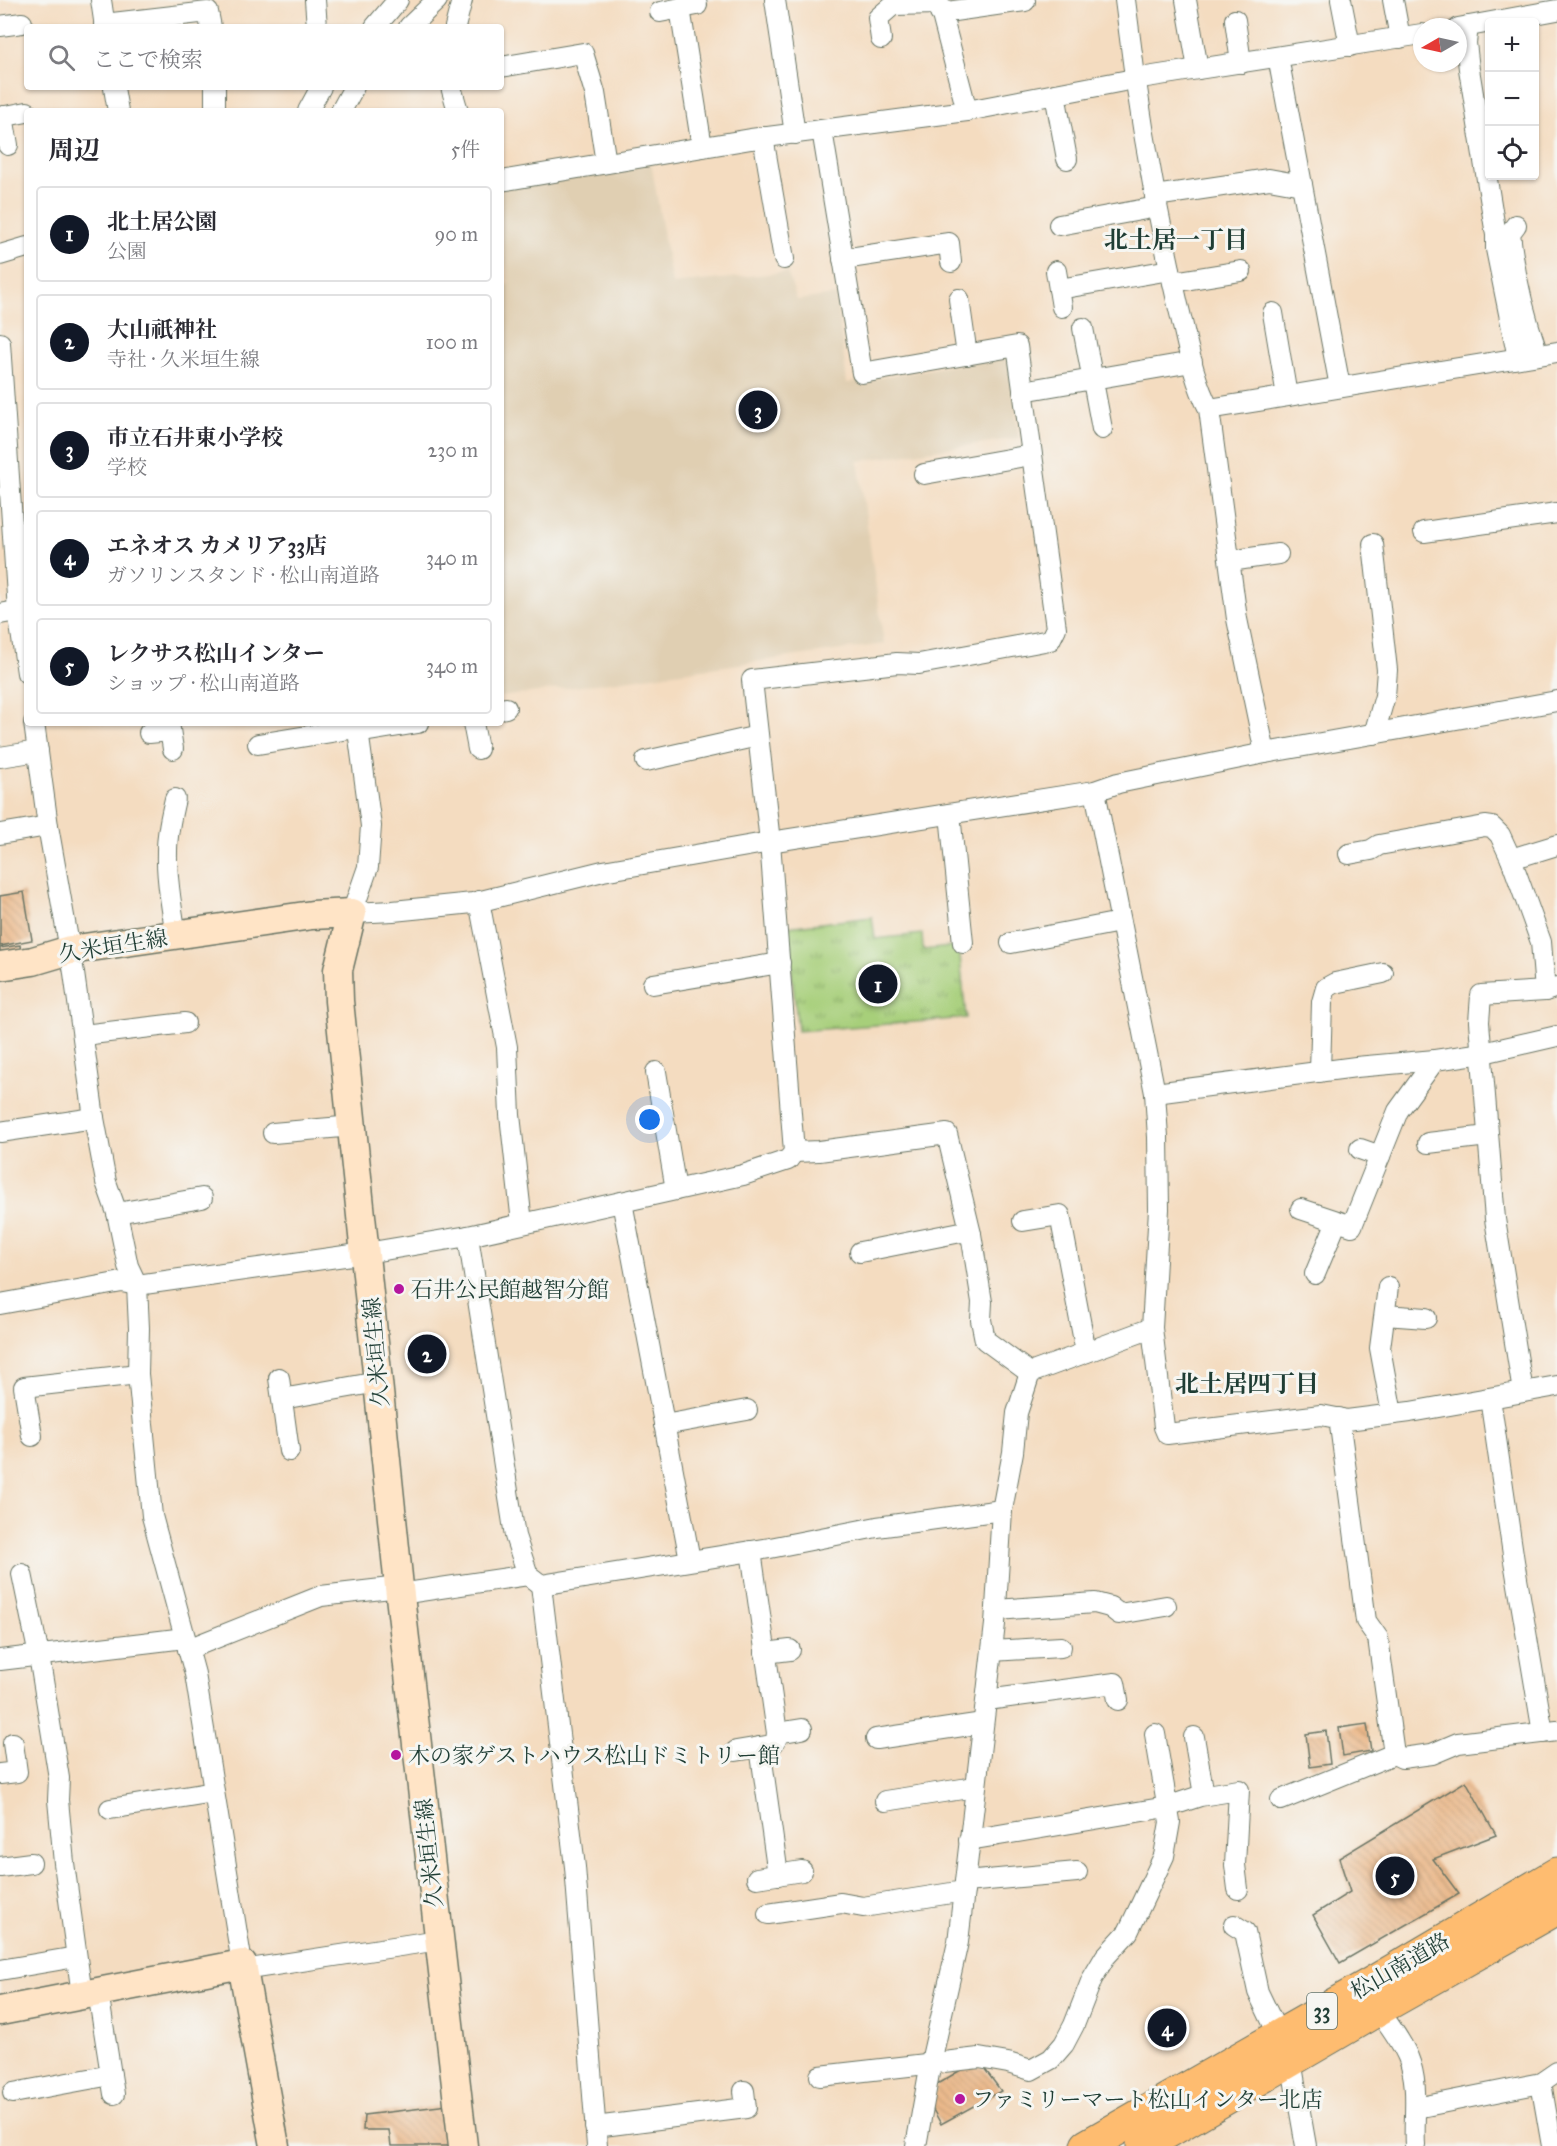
<!DOCTYPE html>
<html lang="ja">
<meta charset="utf-8">
<style>
body{margin:0;font-family:"IM FELL Great Primer","Noto Serif JP",serif;background:#f7f7f7;color:#2b2b33}
.controls{position:absolute;right:18px;top:18px;display:grid;overflow:hidden;border-radius:6px;box-shadow:0 2px 4px #0004}
.controls button{width:54px;height:54px;display:grid;place-items:center;padding:0;border:0;border-bottom:2px solid #e1e1e2;background:#fff;color:#2b2b33;font:30px sans-serif}
.compass{position:absolute;left:1413px;top:18px;width:54px;height:54px;border-radius:50%;background:#fff;box-shadow:0 2px 4px #0004;rotate:261deg}
.you{position:absolute;left:650px;top:1120px;width:21px;height:21px;margin:-15px;border:4px solid #fff;border-radius:50%;background:#1a73e8;box-shadow:0 0 0 9px #1a73e833}
.badge{display:grid;place-items:center;width:39px;height:39px;border-radius:50%;background:#111827;color:#fff;font-size:20px;font-weight:700}
.pin{position:absolute;translate:-50% -50%;border:3px solid #fff;box-shadow:0 2px 6px #0006}
.list{margin:0;padding:0;list-style:none}
h2{display:flex;justify-content:space-between;align-items:center;height:78px;margin:0;padding:0 24px;font-size:26px}
h2 small{font-size:20px;font-weight:400;color:#7c7c81}
.list li{display:grid;grid-template-columns:39px 1fr auto;gap:18px;align-items:center;box-sizing:border-box;height:96px;margin:0 12px 12px;padding:0 12px;border:2px solid #e1e1e2;border-radius:6px}
.list b{display:block;font-size:22px;white-space:nowrap}
.list p{margin:0;font-size:20px;white-space:nowrap;color:#7c7c81}
.list em{font-size:20px;font-style:normal;color:#7c7c81}
.icon{flex:none;width:33px;height:33px;fill:none;stroke:currentColor;stroke-width:2;stroke-linecap:round;stroke-linejoin:round}
.map{position:relative;flex:none;width:1557px;height:2146px;overflow:hidden}
.search{position:absolute;background:#fff;box-shadow:0 2px 4px #0004;left:24px;top:24px;width:480px;height:66px;display:flex;align-items:center;gap:15px;box-sizing:border-box;padding:0 21px;border-radius:6px;color:#7c7c81;font-size:22px}
.panel{position:absolute;background:#fff;box-shadow:0 2px 4px #0004;left:24px;top:108px;width:480px;height:618px;border-radius:6px}
.map>svg:first-child{display:block}
.built{fill:#e0cfb2}
.park{fill:url(#park-tufts);stroke:#638657;stroke-width:1.5}
.building{fill:url(#building-back-hatch)}
.lines{fill:none;stroke-linecap:round;stroke-linejoin:round}
.minor-casing{stroke:#6a7565;stroke-width:22}
.secondary-casing{stroke:#6a7565;stroke-width:31}
.trunk-casing{stroke:#6a7565;stroke-width:35}
.minor{stroke:#fff;stroke-width:20}
.secondary{stroke:#ffe4c6;stroke-width:28}
.trunk{stroke:#febc70;stroke-width:33}
.poi-dot{fill:#b5179e;stroke:#f6f6f2;stroke-width:2}
.labels{text-anchor:middle;dominant-baseline:central;stroke-width:6;stroke-linejoin:round;paint-order:stroke}
.shield{fill:#f6f6f2;stroke:#60746d;stroke-width:1.5}
.shield-label{font-size:21px;font-weight:bold;fill:#1f3d34}
.street-label{font-size:22px;fill:#1f3d34;stroke:#f6f6f2}
.poi-label{font-size:22px;fill:#1f3d34;stroke:#f6f6f2;text-anchor:start}
.neighbourhood-label{font-size:24px;font-weight:bold;fill:#1f3d34;stroke:#f6f6f2}
</style>
<div class="map">
<svg width="1557" height="2146" viewBox="0 0 1557 2146">
<defs>
<pattern id="park-tufts" width="24" height="20" patternUnits="userSpaceOnUse" patternTransform="scale(1.5)"><rect width="24" height="20" fill="#a7cf7a"/><path d="M3 7l-1-3M5 7V3M7 7l1-3M15 17l-1-3M17 17v-4M19 17l1-3" fill="none" stroke="#87a965"/></pattern>
<pattern id="building-back-hatch" width="6" height="6" patternUnits="userSpaceOnUse" patternTransform="scale(1.5)"><rect width="6" height="6" fill="#eab686"/><path d="M-1 5l2 2M0 0l6 6M5-1l2 2" fill="none" stroke="#c89d74"/></pattern>
</defs>
<rect width="100%" height="100%" fill="#f6f6f2"/>
<filter id="ink" filterUnits="userSpaceOnUse"><feTurbulence type="fractalNoise" baseFrequency=".0167" numOctaves="2"/><feDisplacementMap in="SourceGraphic" scale="12" xChannelSelector="R" yChannelSelector="G"/><feConvolveMatrix kernelMatrix="1 2 1 2 8 2 1 2 1" color-interpolation-filters="sRGB"/></filter>
<filter id="wash" filterUnits="userSpaceOnUse"><feTurbulence type="fractalNoise" baseFrequency=".008" numOctaves="4" result="noise"/><feDisplacementMap in="SourceGraphic" scale="24" xChannelSelector="R" yChannelSelector="G"/><feGaussianBlur stdDeviation="1.35" result="paint"/><feColorMatrix in="noise" values="0 0 0 0 0 0 0 0 0 0 0 0 0 0 0 0 0 1.4 0 .05"/><feComposite in="paint" operator="in"/></filter>
<g filter="url(#wash)">
<rect width="100%" height="100%" fill="#f4dcc0"/>
<!-- built -->
<path class="built" d="M651,162l21,122 115,-12 10,28 39,-5 11,88 162,-27 10,82 -161,23 26,183 -383,53v-411l8,-2 -8,-50v-46z"/>
<!-- park -->
<path class="park" d="M872,917l3,22 47,-5 1,16 36,-4 7,72 -168,13 -11,-104z"/>
<g id="blocks">
<!-- building -->
<g class="building">
<path d="M24,892l8,48 -32,6v-50z"/>
<path d="M20,945l2,14 -22,4v-15z"/>
<path d="M1367,1724l4,27 -28,5 -4,-28z"/>
<path d="M1326,1731l4,33 -20,3 -4,-33z"/>
<path d="M1466,1781l30,54 -63,24 26,35 -119,69 -27,-48 37,-23 -11,-34z"/>
<path d="M966,2067l18,1 17,23 -60,33 -10,-18 6,-22z"/>
<path d="M448,2105l6,41h-63l-2,-16h-26l1,-15z"/>
</g>
</g>
</g>
<g filter="url(#ink)">
<use href="#blocks" fill-opacity="0" stroke="#6a7565" stroke-width="1.5"/>
<g class="lines">
<!-- minor casing -->
<g class="minor-casing">
<g id="minor">
<path d="M101,0l4,27"/>
<path d="M315,0l2,27"/>
<path d="M775,0l20,134"/>
<path d="M938,0l29,111"/>
<path d="M1125,0c12,102 30,205 53,305 9,35 14,72 31,104l28,210 28,134"/>
<path d="M1186,0l12,69"/>
<path d="M1341,0l9,46"/>
<path d="M1393,0l7,38"/>
<path d="M680,8l22,139"/>
<path d="M660,12l37,-7"/>
<path d="M940,13l85,-12"/>
<path d="M1235,20l6,43"/>
<path d="M104,24l104,-12 3,15"/>
<path d="M0,26l22,-3"/>
<path d="M1468,26l-2,17 3,26 27,166v14l22,109"/>
<path d="M375,27l23,-27"/>
<path d="M409,27l28,-27"/>
<path d="M455,27l7,-27"/>
<path d="M1458,28l99,-18"/>
<path d="M881,39l-3,-21 15,-13 46,-1"/>
<path d="M1278,57l62,330"/>
<path d="M501,67l82,-14 12,40 11,70"/>
<path d="M451,87l7,24"/>
<path d="M114,88l4,23"/>
<path d="M1055,94l12,65"/>
<path d="M215,111v-24"/>
<path d="M308,111l13,-24"/>
<path d="M341,111l13,-24"/>
<path d="M3,116l5,29"/>
<path d="M0,117l27,-5"/>
<path d="M763,137l21,122"/>
<path d="M501,181l250,-42 216,-28 167,-32 288,-45"/>
<path d="M1155,196l114,-17 33,6"/>
<path d="M1059,225l98,-18"/>
<path d="M1516,225l-6,8c4,40 15,84 28,122"/>
<path d="M0,255l27,-8"/>
<path d="M843,259l106,-16 2,19"/>
<path d="M1056,271l6,36"/>
<path d="M1173,282l68,-11"/>
<path d="M1059,289l111,-19"/>
<path d="M959,299l8,56"/>
<path d="M1273,313l14,83"/>
<path d="M1083,328l19,101"/>
<path d="M0,343l18,268 9,62"/>
<path d="M1023,391l169,-29"/>
<path d="M1209,409l348,-57"/>
<path d="M924,474l107,-19"/>
<path d="M1424,532l133,-19"/>
<path d="M1373,544l14,126 -2,26 -11,38"/>
<path d="M1230,561l48,-7"/>
<path d="M0,614l27,-5"/>
<path d="M501,709l5,-1"/>
<path d="M34,723l14,103 26,147 20,145 12,64 11,31 11,53 9,19 2,43 -1,46 14,142 43,158 47,290"/>
<path d="M169,723l4,26"/>
<path d="M357,723l14,103 -3,41 -16,46 41,-2 80,-8 130,-32 167,-29 325,-51 23,-8 147,-30 292,-52"/>
<path d="M473,723l5,26"/>
<path d="M149,733l21,-2"/>
<path d="M357,733l61,-10"/>
<path d="M258,744l98,-16"/>
<path d="M0,757l38,-6"/>
<path d="M646,761l112,-25"/>
<path d="M1095,791l60,302 3,44 1,72 -7,119 12,99 3,7 154,-19 26,5 63,-8 147,-26"/>
<path d="M175,799c-4,17 -8,34 -8,52 -1,28 5,57 9,85"/>
<path d="M950,814l13,129"/>
<path d="M0,834l48,-8"/>
<path d="M1349,854l22,-4 8,-5 106,-19 7,1 8,8 11,24 30,83 4,49"/>
<path d="M1511,859l46,-14"/>
<path d="M479,901l28,146 3,68 12,108"/>
<path d="M1011,943l109,-21"/>
<path d="M653,984l127,-21"/>
<path d="M83,1035l102,-12"/>
<path d="M656,1072l20,118"/>
<path d="M1320,1072l2,-70 4,-14 9,-5 48,-10"/>
<path d="M1155,1093l201,-26 79,-7 48,-7 74,-17"/>
<path d="M0,1132l94,-14"/>
<path d="M273,1133l80,-7"/>
<path d="M1428,1143l60,-7"/>
<path d="M1360,1149l20,7"/>
<path d="M794,1152l25,-1 128,-17 24,100 11,68 -1,18 4,20 45,33"/>
<path d="M622,1202l68,358"/>
<path d="M1301,1209l51,17 46,-115 37,-51"/>
<path d="M117,1213l85,-15"/>
<path d="M1023,1221l37,-6 26,137"/>
<path d="M468,1236l275,-61 45,-15 6,-8 -24,-310 -18,-162 145,-17 22,1 131,-24 6,-12 -39,-282 -155,27 -40,-243"/>
<path d="M860,1252l101,-20 10,2"/>
<path d="M1315,1274l22,-53"/>
<path d="M1388,1287l-8,61 12,66"/>
<path d="M0,1304l122,-22 15,3 229,-32 102,-17 47,300 13,39"/>
<path d="M1385,1315l41,3"/>
<path d="M279,1378l10,73"/>
<path d="M1523,1392l-28,-173 -16,-197 2,-27 64,-4 12,-4"/>
<path d="M1490,1398l24,163 29,172"/>
<path d="M282,1399l96,-17"/>
<path d="M664,1425l83,-15"/>
<path d="M32,1436l-8,-49 114,-13"/>
<path d="M22,1574l17,82 20,122 -1,22 6,63 18,132"/>
<path d="M541,1585l34,282 22,279"/>
<path d="M400,1594l128,-19 13,10 229,-37 107,-21 125,-17"/>
<path d="M996,1610l99,-7 15,4 9,7 47,-8"/>
<path d="M188,1649l133,-53 78,-9"/>
<path d="M992,1651l69,-4"/>
<path d="M765,1653l25,-3"/>
<path d="M0,1660l185,-22"/>
<path d="M987,1700l128,-17 3,17"/>
<path d="M777,1733l25,-4"/>
<path d="M1194,1737l10,58"/>
<path d="M876,1739l107,-16"/>
<path d="M760,1747l18,128"/>
<path d="M736,1751l36,-6 4,-5 1,-7 -26,-182"/>
<path d="M1394,1754l8,4 30,-4 26,-11 99,-12"/>
<path d="M0,1774l17,-2 -4,-29"/>
<path d="M1281,1800l113,-46 -16,-116 -12,-17 -27,-203"/>
<path d="M885,1801l90,-14"/>
<path d="M110,1809l104,-17"/>
<path d="M969,1840l198,-33 33,-11 39,-6 -4,75 3,24"/>
<path d="M0,1867l31,-4"/>
<path d="M757,1878l45,-7"/>
<path d="M965,1882l112,-10"/>
<path d="M768,1914l73,-11 22,4 101,-16"/>
<path d="M1234,1925l11,7 13,60 33,69 15,85"/>
<path d="M0,1970l76,-13"/>
<path d="M243,1970l196,-30"/>
<path d="M98,1992l16,102"/>
<path d="M1378,2009c10,15 23,31 30,48 12,29 5,59 7,89"/>
<path d="M820,2076l159,-18 29,5 23,7 20,-11 13,-15 10,-19 18,-46 13,-22 23,-25 36,-76 6,-34 -15,-88"/>
<path d="M1541,2083l11,63"/>
<path d="M13,2093l98,-18"/>
<path d="M1416,2108l125,-25 16,-11"/>
<path d="M595,2127l151,-19 -2,-17"/>
<path d="M916,2146l15,-84 27,-120 37,-318 7,-114 11,-58 4,-39 13,-40 122,-45"/>
</g>
</g>
<!-- secondary casing -->
<g class="secondary-casing">
<g id="secondary">
<path d="M0,966l33,-5 37,-11 242,-35 40,-2 -14,57 1,31 60,586 64,559"/>
<path d="M0,2011l242,-47 33,182"/>
</g>
</g>
<!-- trunk casing -->
<g class="trunk-casing">
<g id="trunk">
<path d="M1087,2146l282,-161 188,-111"/>
<path d="M1143,2146l235,-137 179,-101"/>
</g>
</g>
<!-- minor -->
<use href="#minor" class="minor"/>
<!-- secondary -->
<use href="#secondary" class="secondary"/>
<!-- trunk -->
<use href="#trunk" class="trunk"/>
</g>
</g>
<!-- markers -->
<g class="poi-dot">
<circle cx="399" cy="1289" r="6"/>
<circle cx="396" cy="1755" r="6"/>
<circle cx="960" cy="2099" r="6"/>
</g>
<g class="labels">
<!-- shield labels -->
<rect class="shield" x="1307" y="1993" width="30" height="36" rx="4.5"/>
<g class="shield-label">
<text x="1322" y="2011">33</text>
</g>
<!-- street labels -->
<g class="street-label">
<text transform="translate(113 946) rotate(-9)">久米垣生線</text>
<text transform="translate(376 1352) rotate(-95)">久米垣生線</text>
<text transform="translate(429 1853) rotate(-96)">久米垣生線</text>
<text transform="translate(1400 1966) rotate(-30)">松山南道路</text>
</g>
<!-- poi labels -->
<g class="poi-label">
<text x="411" y="1289">石井公民館越智分館</text>
<text x="408" y="1755">木の家ゲストハウス松山ドミトリー館</text>
<text x="972" y="2099">ファミリーマート松山インター北店</text>
</g>
<!-- neighbourhood labels -->
<g class="neighbourhood-label">
<text x="1176" y="240">北土居一丁目</text>
<text x="1247" y="1384">北土居四丁目</text>
</g>
</g>
</svg>
<div class="controls">
<button>+</button>
<button>−</button>
<button><svg class="icon" aria-label="locate" viewBox="0 0 24 24"><circle cx="12" cy="12" r="6"/><path d="M12 2v4M12 18v4M2 12h4M18 12h4"/></svg></button>
</div>
<svg class="compass" viewBox="-18 -18 36 36"><path d="M0-13l5 13h-10z" fill="#e53935"/><path d="M0 13l5-13h-10z" fill="#7c7c81"/></svg>
<div class="you"></div>
<div class="pin badge" style="left:878px;top:984px">1</div>
<div class="pin badge" style="left:427px;top:1354px">2</div>
<div class="pin badge" style="left:758px;top:410px">3</div>
<div class="pin badge" style="left:1167px;top:2028px">4</div>
<div class="pin badge" style="left:1395px;top:1876px">5</div>
<div class="search"><svg class="icon" aria-label="search" viewBox="0 0 24 24"><circle cx="10" cy="10" r="6"/><path d="M15 15l6 6"/></svg>ここで検索</div>
<section class="panel">
<h2>周辺<small>5件</small></h2>
<ul class="list">
<li><span class="badge">1</span><div><b>北土居公園</b><p>公園</p></div><em>90 m</em></li>
<li><span class="badge">2</span><div><b>大山祇神社</b><p>寺社 · 久米垣生線</p></div><em>100 m</em></li>
<li><span class="badge">3</span><div><b>市立石井東小学校</b><p>学校</p></div><em>230 m</em></li>
<li><span class="badge">4</span><div><b>エネオス カメリア33店</b><p>ガソリンスタンド · 松山南道路</p></div><em>340 m</em></li>
<li><span class="badge">5</span><div><b>レクサス松山インター</b><p>ショップ · 松山南道路</p></div><em>340 m</em></li>
</ul>
</section>
</div>
